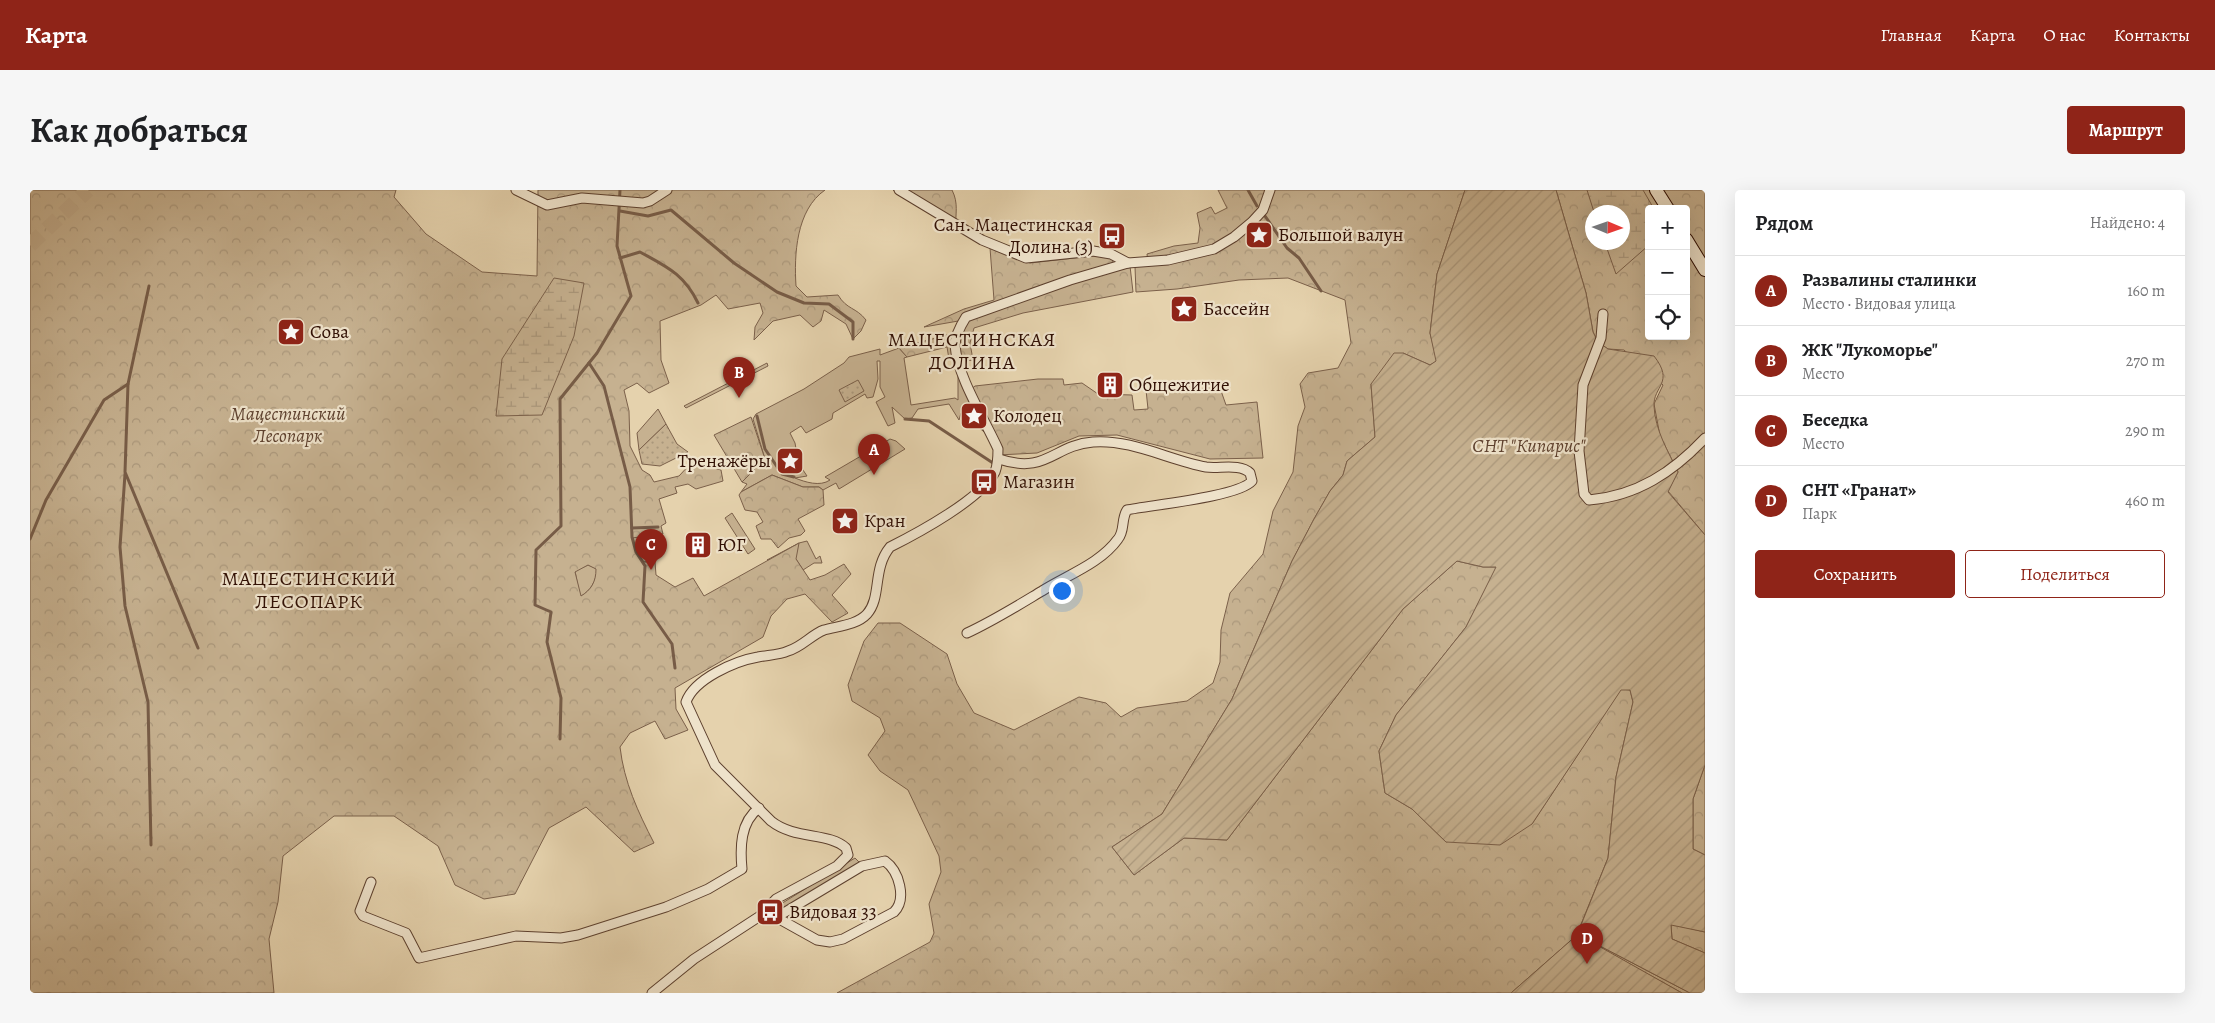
<!DOCTYPE html>
<html lang="ru">
<meta charset="utf-8">
<style>
body{margin:0;font-family:Alegreya,serif;background:#f6f6f6;color:#202124}
.controls{position:absolute;right:15px;top:15px;display:grid;overflow:hidden;border-radius:5px;box-shadow:0 5px 20px #0002}
.controls button{width:45px;height:45px;display:grid;place-items:center;padding:0;border:0;border-bottom:1px solid #e0e0e0;background:#fff;color:#202124;font:25px sans-serif}
.compass{position:absolute;left:1555px;top:15px;width:45px;height:45px;border-radius:50%;background:#fff;box-shadow:0 5px 20px #0002;rotate:92deg}
.you{position:absolute;left:1031px;top:400px;width:18px;height:18px;margin:-12px;border:4px solid #fff;border-radius:50%;background:#1a73e8;box-shadow:0 0 0 8px #1a73e833}
.badge{display:grid;place-items:center;width:32px;height:32px;border-radius:50%;background:#8f2418;color:#fff;font-size:16px;font-weight:700}
.pin{position:absolute;translate:-50% -41px;filter:drop-shadow(0 1px 2px #0008)}
.pin::after{content:'';position:absolute;top:26px;width:18px;height:15px;background:inherit;clip-path:polygon(0 0,100% 0,50% 100%)}
.list{margin:0;padding:0;list-style:none}
h2{display:flex;justify-content:space-between;align-items:center;height:65px;margin:0;padding:0 20px;font-size:21px}
h2 small{font-size:16px;font-weight:400;color:#757577}
.list li{display:grid;grid-template-columns:32px 1fr auto;gap:15px;align-items:center;box-sizing:border-box;height:70px;padding:0 20px;border-top:1px solid #e0e0e0}
.list b{display:block;font-size:19px;white-space:nowrap}
.list p{margin:0;font-size:16px;white-space:nowrap;color:#757577}
.list em{font-size:16px;font-style:normal;color:#757577}
.actions{display:flex;gap:10px;padding:15px 20px}
.actions a{flex:1;padding:11px 0;border:1px solid #8f2418;border-radius:5px;text-align:center;font-size:18px;color:#8f2418}
.actions .main{background:#8f2418;color:#fff}
.icon{flex:none;width:28px;height:28px;fill:none;stroke:currentColor;stroke-width:2;stroke-linecap:round;stroke-linejoin:round}
.map{position:relative;flex:none;width:1675px;height:803px;overflow:hidden;border-radius:5px}
header{display:flex;align-items:center;gap:30px;box-sizing:border-box;height:70px;padding:0 25px;background:#8f2418;color:#fff}
header strong{font-size:24px}
nav{display:flex;gap:28px;margin-inline-start:auto;font-size:18px}
.intro{display:flex;align-items:center;justify-content:space-between;box-sizing:border-box;height:120px;padding:0 30px}
h1{margin:0;font-size:35px}
.button{padding:12px 22px;border-radius:5px;background:#8f2418;color:#fff;font-size:18px;font-weight:700}
main{display:flex;gap:30px;padding:0 30px}
aside{flex:1;background:#fff;border-radius:5px;box-shadow:0 5px 20px #0002}
.map>svg:first-child{display:block}
.grass{fill:#c6b190;stroke:#7b604a}
.forest{fill:url(#forest-crowns);stroke:#7b604a;fill-rule:evenodd}
.wetland{fill:url(#wetland-marsh);stroke:#7b604a}
.park{fill:url(#park-dots);stroke:#7b604a}
.garden{fill:url(#garden-furrows);stroke:#7b604a}
.lines{fill:none;stroke-linecap:round;stroke-linejoin:round}
.stream{stroke:#775c47;stroke-width:3}
.trunk-tunnel{stroke:#c1ab8b;stroke-width:15;stroke-dasharray:15 8;stroke-linecap:butt}
.minor-casing{stroke:#5d402e;stroke-width:11}
.secondary-casing{stroke:#300f04;stroke-width:14}
.minor{stroke:#eee2ca;stroke-width:9}
.secondary{stroke:#eee2ca;stroke-width:12}
.labels{text-anchor:middle;dominant-baseline:central;stroke-width:4.5;stroke-linejoin:round;paint-order:stroke}
.poi-label{font-size:19px;fill:#300f04;stroke:#eee2ca;text-anchor:start}
.park-label{font-size:19px;font-style:italic;fill:#5d402e;stroke:#eee2ca}
.neighbourhood-label{font-size:20px;letter-spacing:1px;fill:#300f04;stroke:#eee2ca}
</style>
<header>
<strong>Карта</strong>
<nav><a>Главная</a><a>Карта</a><a>О нас</a><a>Контакты</a></nav>
</header>
<div class="intro"><h1>Как добраться</h1><a class="button">Маршрут</a></div>
<main>
<div class="map">
<svg width="1675" height="803" viewBox="0 0 1675 803">
<defs>
<pattern id="forest-crowns" width="20" height="18" patternUnits="userSpaceOnUse" patternTransform="scale(1.25)"><rect width="20" height="18" fill="#c6b190"/><path d="M2 6a3 3 0 1 1 6 0M12 15a3 3 0 1 1 6 0" fill="none" stroke="#aa977b"/></pattern>
<pattern id="wetland-marsh" width="20" height="14" patternUnits="userSpaceOnUse" patternTransform="scale(1.25)"><rect width="20" height="14" fill="#c6b190"/><path d="M1 5h8M5 5V1M11 12h8M15 12V8" fill="none" stroke="#aa977b"/></pattern>
<pattern id="park-dots" width="8" height="8" patternUnits="userSpaceOnUse" patternTransform="scale(1.25)"><rect width="8" height="8" fill="#c6b190"/><path d="M2 2h.1M6 6h.1" fill="none" stroke="#aa977b" stroke-width="1.8" stroke-linecap="round"/></pattern>
<pattern id="garden-furrows" width="10" height="10" patternUnits="userSpaceOnUse" patternTransform="scale(1.25)"><rect width="10" height="10" fill="#c6b190"/><path d="M-1 1l2-2M0 10L10 0M9 11l2-2" fill="none" stroke="#aa977b"/></pattern>
</defs>
<rect width="100%" height="100%" fill="#e5d2ad"/>
<filter id="stains"><feTurbulence type="fractalNoise" baseFrequency=".004" numOctaves="4"/><feColorMatrix values="0 0 0 0 .2 0 0 0 0 .09 0 0 0 0 .02 0 0 0 .5 -.17"/></filter>
<radialGradient id="worn" r=".72"><stop offset=".6" stop-color="#630" stop-opacity="0"/><stop offset="1" stop-color="#630" stop-opacity=".3"/></radialGradient>
<!-- grass -->
<g class="grass">
<path d="M869,158l8,9 -3,1 7,47 44,-7 3,2v-38l36,78 -33,-27 -2,7 -10,-16 -31,5 -6,9 -7,1 -13,-12 3,16 -7,3 -12,-24 9,-5 -5,-10v-26h-3l1,18 -5,18 -6,1 -2,-4 -32,19 -1,6 -26,14 -5,-7 -11,7 5,10 2,11 -13,8 3,4 5,-4 3,5 4,-3 8,12 -12,2c10,4 25,9 35,2l-5,-3 65,-38 6,2 9,8 -66,40 -3,-6 -13,7 -4,-3h-16l-31,-12 -31,17 6,-8 -5,-2 23,-23 -12,-40 3,-5 48,-25 40,-26 5,-6 31,-8v6z"/>
<path d="M737,173l1,3 -82,42 -2,-2z"/>
<path d="M628,219l8,15 -27,26 -2,-17z"/>
<path d="M702,323l23,36 -7,5 -23,-36z"/>
<path d="M621,346l-1,12 5,14h-11l-8,-10 -4,-15z"/>
<path d="M777,351l9,18 4,-3 2,7h-8l-11,7 -7,-11 -29,1 32,-17z"/>
<path d="M558,375l9,4c-1,13 -6,21 -17,28l-5,-26z"/>
<path d="M825,668l6,6 -82,47 -3,-4z"/>
</g>
<!-- forest -->
<g class="forest">
<path d="M0,0h366l-2,7 32,37 56,38 55,4 1,-86h287c-29,20 -31,65 -29,96l11,11 31,-2c9,15 18,12 28,25l-5,11 -8,8 -7,-15 -22,-14 -3,11 -8,6 -13,-12 -27,6 -19,19 1,-13 8,-14 -3,-10 -32,6 -12,-14 -15,10 -41,16 1,39 8,23 -20,10 -12,-10 -13,7 5,21 1,35 12,24 8,5 4,7 25,-6 13,-14 29,8 2,11 -27,8 -8,-5 -13,3 2,6 -18,6 7,24 -5,3 2,8 -31,4 4,14 8,10h11l1,13 19,12 18,-9 11,18 95,-53 -3,16 14,21 15,-5 19,-11 7,10 -19,21 16,18 -16,9 -27,-28 -18,5 -16,17 -8,21 -88,51 1,21 12,21 -23,9 -10,-18 -25,12 -10,14c4,35 18,65 34,96l-20,9 -48,-45 -37,21 -34,66 -31,5 -29,-14 -17,-39 -44,-30h-60l-51,40 -5,46 -9,37 5,54h-244zM558,375l8,4c0,13 -5,21 -15,27l-6,-24z"/>
<path d="M863,0h59c7,14 3,23 4,38z"/>
<path d="M1188,0h247l-28,84 -7,59 7,28 -7,4 -27,-12 -32,31 4,53 -28,24 -4,14 -13,16 -16,28 -22,42 -60,138 -70,115 -50,33 22,28 50,-37 43,2 176,-231 54,-48 26,6h14l-31,60 -70,88 -17,36 6,42 27,16 34,33 86,-18 89,-135 9,1 3,12 -17,75 -8,81 -31,76 113,59h-8l-105,-58 -66,58h-674l93,-51 4,-9 -5,-29 12,-32 -2,-16 -31,-66 -28,-19 -12,-16 17,-24 -5,-13 -28,-17 -4,-16 16,-44 14,-18h22l47,31 10,30 17,29 40,17 65,-33 27,6 15,14 16,-9 50,-7 26,-18 7,-21 1,-32 9,-37 33,-39 10,-43 20,-39 5,-46 7,-19 -5,-23 8,-11 30,-5 13,-25 -6,-43 -57,-22 -49,2 -62,9 -41,3 -1,-25 13,-4 -1,-9 27,-8 24,-3 2,-15 -3,-15 14,-6 4,7 12,-6z"/>
<path d="M1526,0h149v345l-37,-44 10,-19 -18,-36 -6,-32 9,-19 -39,-35 -16,-1 -10,-7 -5,-10 -7,-39zM1619,19h37v127h-37zM1562,22h30v30h-30z"/>
<path d="M960,58l40,15 81,-9 2,8 -4,6 21,-2 3,26 -110,21 -49,15 -4,15 3,17 -15,2 -9,-3 -2,-12 -40,10 -8,-9 59,-16 6,-12 -40,7 40,-18 30,-9z"/>
<path d="M1008,189h25l1,6 18,-2 16,11 34,1 2,15 14,-1 -2,-19 74,-2 6,17 31,-3 6,56 -53,1 -93,-24 -38,1 -42,17 -39,2 -28,-65 5,-4z"/>
<path d="M721,227l14,42 -23,23 -28,-47z"/>
<path d="M742,285l31,12h16l4,3 1,15 -26,14 7,12 -4,4 -12,3 -11,10 -7,-9h-10l-5,-13 7,-4 -6,-10 -12,-2 -6,-15 2,-3z"/>
<path d="M1675,575v90l-12,-6v-50z"/>
<path d="M1641,734l34,8v21l-33,-14z"/>
</g>
<!-- wetland -->
<g class="wetland">
<path d="M1557,0h56l11,19h-5v36l-33,29 -11,-31 17,-1v-30h-28z"/>
<path d="M524,88l30,5 -10,53 -32,79 -46,1 6,-57z"/>
</g>
<!-- park -->
<g class="park">
<path d="M828,190l6,11 -19,11 -6,-12z"/>
<path d="M636,234l11,20 11,8 -28,14 -18,-2 -3,-14z"/>
</g>
<!-- garden -->
<path class="garden" d="M1435,0h91l30,103 7,39 5,10 10,7 46,7c21,27 -1,30 0,50 1,24 14,45 24,66l-10,20 37,43v230l-12,34v50l12,6v77l-34,-7 1,14 33,14v40h-15l-111,-58 103,58h-171l66,-58 31,-77 8,-81 17,-75 -3,-12h-9l-89,134 -32,21 -54,-3 -34,-33 -27,-16 -6,-42 17,-36 70,-88 30,-60h-13l-26,-6 -54,48 -176,231 -43,-2 -50,37 -22,-28 50,-33 70,-115 60,-138 22,-42 16,-28 13,-16 4,-14 28,-24 -4,-53 23,-31h9l27,12 6,-4 -6,-28 7,-59z"/>
<g class="lines">
<!-- stream -->
<g class="stream">
<path d="M1218,0l9,16"/>
<path d="M590,21l28,5 23,-6 63,53 43,29 27,11 25,1 24,18v17"/>
<path d="M1235,26l22,32 12,10 22,33"/>
<path d="M590,68l20,-6c27,15 44,22 58,51"/>
<path d="M119,96l-21,98 -3,88 73,176"/>
<path d="M559,173l15,23 26,101 2,50 4,15 9,14 -2,36 29,42 3,24"/>
<path d="M727,226l8,33 17,25 12,3"/>
<path d="M875,229l24,2 67,44"/>
<path d="M95,284l-5,73 5,59 23,96 3,143"/>
<path d="M602,338l26,-1"/>
<path d="M0,349l16,-39 58,-100 24,-16"/>
<path d="M530,549l1,-41 -14,-56 4,-30 -16,-7 1,-55 25,-24 -1,-127 37,-46 34,-57 -14,-50 3,-56"/>
</g>
<!-- trunk-tunnel -->
<path class="trunk-tunnel" d="M0,55l58,-55"/>
<!-- minor casing -->
<g class="minor-casing">
<g id="minor">
<path d="M486,0l31,15 35,-7 61,5 7,-2 17,-11"/>
<path d="M869,0l83,50 44,18 67,-7 18,3 17,9"/>
<path d="M1573,124l-2,24 -18,47 -4,66 5,43 5,6c48,-4 84,-28 116,-62"/>
<path d="M937,443c26,-12 50,-27 75,-42 25,-16 58,-27 76,-52 7,-8 3,-20 9,-29 24,-5 111,-13 125,-29l-2,-8c-10,-10 -31,-4 -44,-6 -37,-7 -75,-28 -113,-25 -40,3 -46,33 -94,17"/>
<path d="M341,692l-11,29 3,5 43,17 13,25 97,-22 45,2 17,-3 88,-28 42,-18 34,-20c-2,-21 -2,-47 17,-61"/>
<path d="M735,721l52,29 13,2 13,-3 51,-27c13,-13 5,-41 -9,-51l-23,5 -85,51"/>
<path d="M622,803l42,-34 66,-43 16,-17 61,-33 11,-11 -2,-7c-17,-16 -51,-8 -75,-27l-56,-56 -29,-63c8,-23 49,-41 72,-45 10,-2 21,-2 30,-6 14,-4 23,-16 36,-21 14,-4 33,-5 43,-16 15,-17 5,-45 23,-67 28,-14 91,-48 105,-75 3,-8 3,-15 3,-23 -13,-29 -41,-73 -43,-104 0,-10 6,-20 11,-28l104,-37 58,-17 40,-3 46,-11 20,-12 18,-15 11,-12 7,-20"/>
</g>
</g>
<!-- secondary casing -->
<g class="secondary-casing">
<g id="secondary">
<path d="M1626,0l12,19"/>
<path d="M1656,49l19,31"/>
</g>
</g>
<!-- minor -->
<use href="#minor" class="minor"/>
<!-- secondary -->
<use href="#secondary" class="secondary"/>
</g>
<!-- icons -->
<defs>
<g id="sight-square" transform="scale(1.4375)"><rect x="-9" y="-9" width="18" height="18" rx="4" fill="#8f2418" stroke="#eee2ca"/><path d="M0-6L1.8-2.2L6-1.7L2.9 1.2L3.7 5.4L0 3.3L-3.7 5.4L-2.9 1.2L-6-1.7L-1.8-2.2Z" fill="#fff"/></g>
<g id="bus-square" transform="scale(1.4375)"><rect x="-9" y="-9" width="18" height="18" rx="4" fill="#8f2418" stroke="#eee2ca"/><path d="M-5-6H5V4H4V6H2V4H-2V6H-4V4H-5ZM-3.5-4V0h7V-4ZM-3.5 1.2v1.5H-2V1.2ZM2 1.2v1.5H3.5V1.2Z" fill="#fff"/></g>
<g id="building-square" transform="scale(1.4375)"><rect x="-9" y="-9" width="18" height="18" rx="4" fill="#8f2418" stroke="#eee2ca"/><path d="M-4-6H4V6H1V3H-1V6H-4ZM-2.5-4.3h1.7v1.8h-1.7ZM.8-4.3h1.7v1.8H.8ZM-2.5-1h1.7V.8h-1.7ZM.8-1h1.7V.8H.8Z" fill="#fff"/></g>
</defs>
<g fill-rule="evenodd">
<use href="#sight-square" x="1229" y="45"/>
<use href="#bus-square" x="1082" y="46"/>
<use href="#sight-square" x="1154" y="119"/>
<use href="#sight-square" x="261" y="142"/>
<use href="#building-square" x="1080" y="195"/>
<use href="#sight-square" x="944" y="226"/>
<use href="#sight-square" x="760" y="271"/>
<use href="#bus-square" x="954" y="292"/>
<use href="#sight-square" x="815" y="331"/>
<use href="#building-square" x="668" y="355"/>
<use href="#bus-square" x="740" y="722"/>
</g>
<g class="labels">
<!-- poi labels -->
<g class="poi-label">
<text x="1063" y="35" text-anchor="end">Сан. Мацестинская<tspan x="1063" dy="22">Долина (3)</tspan></text>
<text x="1248" y="45">Большой валун</text>
<text x="1173" y="119">Бассейн</text>
<text x="280" y="142">Сова</text>
<text x="1099" y="195">Общежитие</text>
<text x="963" y="226">Колодец</text>
<text x="741" y="271" text-anchor="end">Тренажёры</text>
<text x="973" y="292">Магазин</text>
<text x="834" y="331">Кран</text>
<text x="687" y="355">ЮГ</text>
<text x="759" y="722">Видовая 33</text>
</g>
<!-- park labels -->
<g class="park-label">
<text x="258" y="224">Мацестинский<tspan x="258" dy="22">Лесопарк</tspan></text>
<text x="1499" y="256">СНТ "Кипарис"</text>
</g>
<!-- neighbourhood labels -->
<g class="neighbourhood-label">
<text x="942" y="149">МАЦЕСТИНСКАЯ<tspan x="942" dy="23">ДОЛИНА</tspan></text>
<text x="279" y="388">МАЦЕСТИНСКИЙ<tspan x="279" dy="23">ЛЕСОПАРК</tspan></text>
</g>
</g>
<rect width="100%" height="100%" filter="url(#stains)"/>
<rect width="100%" height="100%" fill="url(#worn)"/>
</svg>
<div class="controls">
<button>+</button>
<button>−</button>
<button><svg class="icon" aria-label="locate" viewBox="0 0 24 24"><circle cx="12" cy="12" r="6"/><path d="M12 2v4M12 18v4M2 12h4M18 12h4"/></svg></button>
</div>
<svg class="compass" viewBox="-18 -18 36 36"><path d="M0-13l5 13h-10z" fill="#e53935"/><path d="M0 13l5-13h-10z" fill="#757577"/></svg>
<div class="you"></div>
<div class="pin badge" style="left:844px;top:285px">A</div>
<div class="pin badge" style="left:709px;top:208px">B</div>
<div class="pin badge" style="left:621px;top:380px">C</div>
<div class="pin badge" style="left:1557px;top:774px">D</div>
</div>
<aside>
<h2>Рядом<small>Найдено: 4</small></h2>
<ul class="list">
<li><span class="badge">A</span><div><b>Развалины сталинки</b><p>Место · Видовая улица</p></div><em>160 m</em></li>
<li><span class="badge">B</span><div><b>ЖК &quot;Лукоморье&quot;</b><p>Место</p></div><em>270 m</em></li>
<li><span class="badge">C</span><div><b>Беседка</b><p>Место</p></div><em>290 m</em></li>
<li><span class="badge">D</span><div><b>СНТ «Гранат»</b><p>Парк</p></div><em>460 m</em></li>
</ul>
<div class="actions"><a class="main">Сохранить</a><a>Поделиться</a></div>
</aside>
</main>
